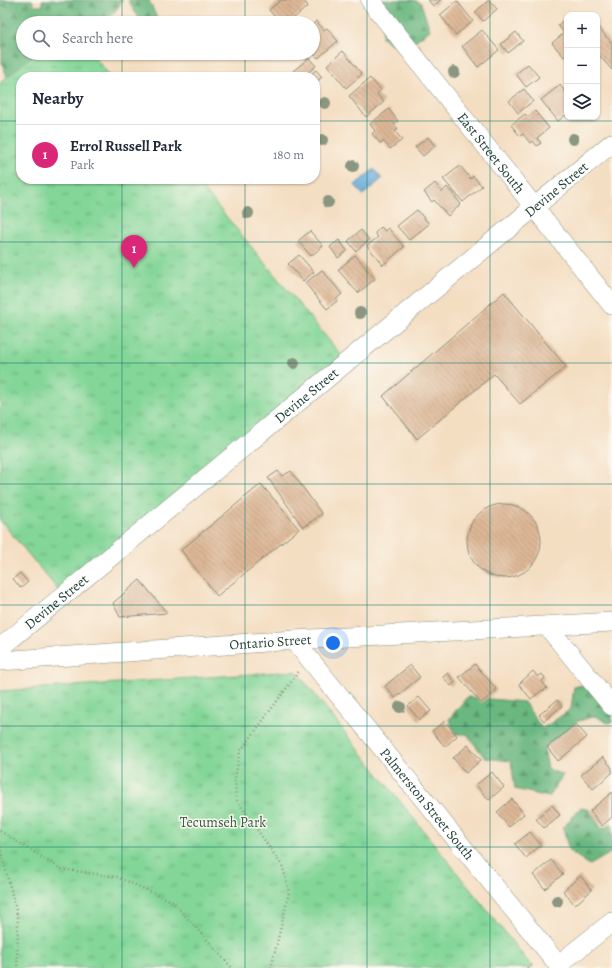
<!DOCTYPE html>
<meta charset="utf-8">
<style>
body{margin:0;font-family:Alegreya,serif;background:#f6f6f7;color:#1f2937}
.controls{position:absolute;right:12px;top:12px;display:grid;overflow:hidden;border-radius:8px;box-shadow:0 1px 3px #0004}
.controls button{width:36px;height:36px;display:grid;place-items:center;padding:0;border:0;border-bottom:1px solid #e0e1e3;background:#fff;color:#1f2937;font:20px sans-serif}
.you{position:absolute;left:333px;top:643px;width:14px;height:14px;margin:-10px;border:3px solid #fff;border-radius:50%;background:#1a73e8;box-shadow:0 0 0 6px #1a73e833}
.badge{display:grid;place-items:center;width:26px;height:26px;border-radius:50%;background:#db2777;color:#fff;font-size:13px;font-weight:700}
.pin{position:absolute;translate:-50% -33px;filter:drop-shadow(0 1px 2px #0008)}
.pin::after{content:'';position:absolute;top:21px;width:14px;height:12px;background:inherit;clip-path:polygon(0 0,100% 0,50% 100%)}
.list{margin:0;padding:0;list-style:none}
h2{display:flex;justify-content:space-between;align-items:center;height:52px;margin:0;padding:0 16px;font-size:17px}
h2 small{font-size:13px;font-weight:400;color:#747a83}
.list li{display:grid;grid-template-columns:26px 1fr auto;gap:12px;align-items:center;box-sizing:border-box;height:60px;padding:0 16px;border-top:1px solid #e0e1e3}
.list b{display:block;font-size:15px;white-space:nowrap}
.list p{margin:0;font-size:13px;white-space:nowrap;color:#747a83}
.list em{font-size:13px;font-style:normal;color:#747a83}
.icon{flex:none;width:22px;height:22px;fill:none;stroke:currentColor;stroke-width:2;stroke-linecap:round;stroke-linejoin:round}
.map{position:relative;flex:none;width:612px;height:968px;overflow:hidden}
.search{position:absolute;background:#fff;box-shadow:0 1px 3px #0004;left:16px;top:16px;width:304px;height:44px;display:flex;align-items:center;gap:10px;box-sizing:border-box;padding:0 14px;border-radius:22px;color:#747a83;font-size:15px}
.panel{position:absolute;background:#fff;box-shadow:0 1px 3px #0004;left:16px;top:72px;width:304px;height:112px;border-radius:16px}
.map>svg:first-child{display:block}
.forest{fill:url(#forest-firs);stroke:#447a5a}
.park{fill:url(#park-tufts);stroke:#518a66}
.water{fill:url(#water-ripples);stroke:#407286}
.building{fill:url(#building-back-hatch)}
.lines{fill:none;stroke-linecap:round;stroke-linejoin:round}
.minor-casing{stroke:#8a8e7b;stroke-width:20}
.path{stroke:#8a8e7b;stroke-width:2.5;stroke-dasharray:1 3;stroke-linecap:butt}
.minor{stroke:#fff;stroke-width:19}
.tree{fill:#8a967f}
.grid{fill:none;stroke:#0f766e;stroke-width:1;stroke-opacity:0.55}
.labels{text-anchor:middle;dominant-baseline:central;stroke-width:3;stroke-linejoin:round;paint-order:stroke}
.street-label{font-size:14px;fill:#1f3d34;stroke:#fbf7ec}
.park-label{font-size:14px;fill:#335c48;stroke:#fbf7ec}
</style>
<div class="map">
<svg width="612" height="968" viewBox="0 0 612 968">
<defs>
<pattern id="forest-firs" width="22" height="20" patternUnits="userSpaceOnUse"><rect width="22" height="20" fill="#6ab780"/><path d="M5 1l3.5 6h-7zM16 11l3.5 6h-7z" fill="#57966a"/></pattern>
<pattern id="park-tufts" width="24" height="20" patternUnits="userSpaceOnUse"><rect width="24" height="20" fill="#83d698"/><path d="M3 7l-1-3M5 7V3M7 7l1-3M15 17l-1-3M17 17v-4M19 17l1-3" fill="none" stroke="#6baf7d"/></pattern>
<pattern id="water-ripples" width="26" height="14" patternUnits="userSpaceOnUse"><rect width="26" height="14" fill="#60a8d7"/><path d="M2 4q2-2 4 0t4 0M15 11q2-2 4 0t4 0" fill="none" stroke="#4f8aaf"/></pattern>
<pattern id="building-back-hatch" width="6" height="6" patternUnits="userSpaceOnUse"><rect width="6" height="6" fill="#ddb796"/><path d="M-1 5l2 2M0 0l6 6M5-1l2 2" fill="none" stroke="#b3967b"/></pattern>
</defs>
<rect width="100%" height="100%" fill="#fbf7ec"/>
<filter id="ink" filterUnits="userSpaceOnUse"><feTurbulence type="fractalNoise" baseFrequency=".025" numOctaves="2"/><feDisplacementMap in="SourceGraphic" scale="8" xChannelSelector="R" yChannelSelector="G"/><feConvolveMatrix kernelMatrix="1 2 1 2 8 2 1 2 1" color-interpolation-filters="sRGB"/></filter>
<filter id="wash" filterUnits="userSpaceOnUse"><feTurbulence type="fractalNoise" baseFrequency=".012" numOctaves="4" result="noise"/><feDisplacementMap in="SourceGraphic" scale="16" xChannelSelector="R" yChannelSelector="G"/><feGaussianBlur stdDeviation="0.9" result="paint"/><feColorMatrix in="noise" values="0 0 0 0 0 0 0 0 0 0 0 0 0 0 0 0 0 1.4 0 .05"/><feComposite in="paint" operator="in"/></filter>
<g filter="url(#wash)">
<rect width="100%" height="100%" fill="#f4dec2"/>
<!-- forest -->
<g class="forest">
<path d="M0,0h32l2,6h9l-1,-6h81l-10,14 -9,9h-81v30h30l-32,24 -9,13 -10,-27v-42l-2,-10z"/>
<path d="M128,0h21l10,23h-18z"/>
<path d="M373,0h40l8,3 9,27 -29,21 -19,-14 1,-15z"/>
<path d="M595,682l17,19v21l-4,1 -13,-7 -19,6 -32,26 4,21 15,6 -14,22 -34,-8 -4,-28 -26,-3 -18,-24h-11l-7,-15 18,-22 57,5 18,27 29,-20 3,-22z"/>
<path d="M580,808l8,1 14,20 10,-5v28l-22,13 -21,-14 -6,-23z"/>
</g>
<!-- park -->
<g class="park">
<path d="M35,53h56l20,24h-90v102h174l147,177 -283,235 -59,-71v-437z"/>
<path d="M296,671l237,297h-533v-277z"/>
</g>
<!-- water -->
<path class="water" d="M374,169l8,10 -19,16 -8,-10z"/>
<g id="blocks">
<!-- building -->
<g class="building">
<path d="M281,0h22l5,6 -20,17h-8l-11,-13z"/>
<path d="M428,0h13l-8,6z"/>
<path d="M489,0l8,9 -14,12 -8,-9z"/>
<path d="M457,1l16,20 -17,14 -16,-20z"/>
<path d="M567,17v38l-3,2 -12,-14 12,-10 -6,-8z"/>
<path d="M316,21l8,9 3,-2 11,13 -20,17 -5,-5v-29z"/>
<path d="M597,26l15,17v27l-15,-17z"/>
<path d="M482,30l17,20 -21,17 -16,-21z"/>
<path d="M516,32l7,9 -15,12 -7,-9z"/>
<path d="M343,51l19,23 -16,14 -19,-23z"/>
<path d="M309,58l7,8 -14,11h-3l-6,-6z"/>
<path d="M528,64l11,13 -13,10 -10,-13z"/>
<path d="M316,70l6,7 -7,6v-6h-8z"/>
<path d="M370,78l11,12 -4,4 7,8 -18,15 -17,-21z"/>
<path d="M560,85l7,9v20l-9,7 -17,-21z"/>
<path d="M524,89l9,12 -15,12 -9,-12z"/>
<path d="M389,109l9,12 -4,3 4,5 -3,2 7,9 -12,9 -7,-8 -3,2 -8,-9 3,-3 -5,-7z"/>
<path d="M535,111l14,17 -12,10 4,5 -4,3 -4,-5 -3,2 -7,-9 -3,2 -9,-11 14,-11 3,3z"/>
<path d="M428,137l7,9 -12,10 -8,-9z"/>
<path d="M460,166l11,13 2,-3 9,10 -19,16 -20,-23z"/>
<path d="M435,183l7,9 5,-5 14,17 -13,12 -14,-16 -2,2 -8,-10z"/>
<path d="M417,210l12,14 -20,16 -12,-14z"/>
<path d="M381,227l4,4 3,-3 16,19 -21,18 -16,-19 11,-9 -3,-4z"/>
<path d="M361,230l8,10 -13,11 -8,-10z"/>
<path d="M310,231l13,15 -12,10 -13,-15z"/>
<path d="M339,240l8,11 -9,7 -8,-11z"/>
<path d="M299,255l15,17 -11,9 -15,-17z"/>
<path d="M355,255l20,24 -17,14 -20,-23z"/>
<path d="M322,270l20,24 -6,5 1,2 -10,8 -22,-26z"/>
<path d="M504,292l62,75 -46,37 -26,-30 -77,65 -34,-43z"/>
<path d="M278,471l4,5 9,-5 31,43 -19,13 -35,-49z"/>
<path d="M261,484l38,45 -82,67 -36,-46z"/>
<circle cx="504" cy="541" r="37"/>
<path d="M20,573l8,9 -7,6 -8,-9z"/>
<path d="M140,580l27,33 -47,4 -7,-14z"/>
<path d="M475,664l22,26 -16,13 -22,-26z"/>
<path d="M410,665l10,12 -25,21 -10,-12z"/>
<path d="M533,671l5,6 4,-3 3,4 -3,3 5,7 -4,3 -1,-1 -11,9 -12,-15z"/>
<path d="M448,673l7,9 -4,4 -8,-9z"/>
<path d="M419,697l12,14 -12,9 -11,-14z"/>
<path d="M557,700l5,6 -18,15 -5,-6z"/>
<path d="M445,721l12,15 -12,11 -13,-16z"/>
<path d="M576,724l11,13 -29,24 -11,-14z"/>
<path d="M468,745l13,15 -15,13 -13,-15z"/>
<path d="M603,757l9,11v5l-19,16 -12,-14z"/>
<path d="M492,772l12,15 -15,13 -13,-15z"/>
<path d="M612,792v25l-10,9 -12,-15z"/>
<path d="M512,799l12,15 -15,13 -12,-15z"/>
<path d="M552,805l8,10 -16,13 -8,-9z"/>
<path d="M530,832l11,13 -15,13 -11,-14z"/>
<path d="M551,860l12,14 -18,15 -12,-14z"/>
<path d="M580,876l12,14 -17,15 -12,-14z"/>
</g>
</g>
</g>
<g filter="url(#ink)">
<use href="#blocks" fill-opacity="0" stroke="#8a8e7b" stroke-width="1"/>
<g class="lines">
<!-- minor casing -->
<g class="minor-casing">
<g id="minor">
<path id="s1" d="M370,0l242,305"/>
<path d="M547,626l65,80"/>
<path id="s2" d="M294,640l267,328"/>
<path id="s3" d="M0,648l612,-505"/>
<path id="s4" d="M0,661l294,-21 318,-18"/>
<path d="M558,965l54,-43"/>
</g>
</g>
<!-- path -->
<g class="path">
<path d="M0,831l61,38 56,8 55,24 60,67"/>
<path d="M0,847l18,71 -1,50"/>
<path d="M271,968l18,-75 -6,-26 -47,-68 -1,-21 5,-26 59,-81"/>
<path d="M527,968l5,-4"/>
</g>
<!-- minor -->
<use href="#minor" class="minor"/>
</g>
<!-- trees -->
<g class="tree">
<circle cx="454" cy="72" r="6"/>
<circle cx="325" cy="103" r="6"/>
<circle cx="573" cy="139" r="6"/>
<circle cx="322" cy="140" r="6"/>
<circle cx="353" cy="166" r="6"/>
<circle cx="328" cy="202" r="6"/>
<circle cx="248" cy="213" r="6"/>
<circle cx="360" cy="313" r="6"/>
<circle cx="294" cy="363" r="6"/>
<circle cx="400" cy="707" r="6"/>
<circle cx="557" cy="901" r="6"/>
</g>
</g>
<!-- grid -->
<path class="grid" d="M122,0v23M245,0v23M367,0v968M490,0v968M122,53v24M245,53v24M0,121h21M315,121h297M122,179v789M245,179v789M0,242h612M0,363h612M0,484h612M0,605h612M0,726h612M0,847h612"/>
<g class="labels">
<!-- street labels -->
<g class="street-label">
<text stroke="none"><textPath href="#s1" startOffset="195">East Street South</textPath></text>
<text stroke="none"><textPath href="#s3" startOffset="721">Devine Street</textPath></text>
<text stroke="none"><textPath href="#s3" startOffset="397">Devine Street</textPath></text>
<text stroke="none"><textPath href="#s3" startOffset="73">Devine Street</textPath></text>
<text stroke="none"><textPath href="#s4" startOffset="271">Ontario Street</textPath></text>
<text stroke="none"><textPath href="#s2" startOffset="211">Palmerston Street South</textPath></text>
</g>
<!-- park labels -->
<g class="park-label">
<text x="223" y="822">Tecumseh Park</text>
</g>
</g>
</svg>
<div class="controls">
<button>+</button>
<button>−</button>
<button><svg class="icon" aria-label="layers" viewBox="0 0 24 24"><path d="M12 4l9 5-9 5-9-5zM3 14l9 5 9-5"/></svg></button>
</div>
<div class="you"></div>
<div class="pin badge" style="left:134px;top:268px">1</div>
<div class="search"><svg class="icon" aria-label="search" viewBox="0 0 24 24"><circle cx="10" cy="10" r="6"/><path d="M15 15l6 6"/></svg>Search here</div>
<section class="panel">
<h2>Nearby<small></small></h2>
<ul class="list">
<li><span class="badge">1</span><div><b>Errol Russell Park</b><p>Park</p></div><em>180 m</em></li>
</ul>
</section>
</div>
